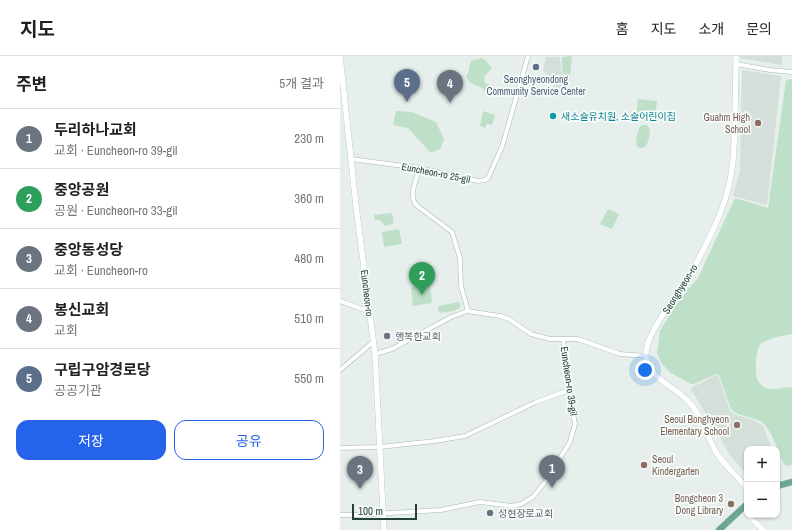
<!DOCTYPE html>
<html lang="ko">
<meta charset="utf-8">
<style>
body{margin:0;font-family:"Archivo Narrow","Noto Sans KR",sans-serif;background:#f2f2f2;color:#202124}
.controls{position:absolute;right:12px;bottom:12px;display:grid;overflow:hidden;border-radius:8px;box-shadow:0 1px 3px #0004}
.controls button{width:36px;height:36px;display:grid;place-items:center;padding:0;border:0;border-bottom:1px solid #e0e0e0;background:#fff;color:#202124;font:20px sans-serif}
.scale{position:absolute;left:12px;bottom:10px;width:65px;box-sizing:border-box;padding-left:4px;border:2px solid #24423a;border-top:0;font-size:11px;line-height:14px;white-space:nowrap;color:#24423a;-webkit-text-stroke:3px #f7fbf9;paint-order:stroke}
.you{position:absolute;left:305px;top:314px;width:14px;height:14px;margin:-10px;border:3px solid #fff;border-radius:50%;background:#1a73e8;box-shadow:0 0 0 6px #1a73e833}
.badge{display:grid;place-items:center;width:26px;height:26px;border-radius:50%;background:#2563eb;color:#fff;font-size:13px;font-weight:700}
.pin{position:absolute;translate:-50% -33px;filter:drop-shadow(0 1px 2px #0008)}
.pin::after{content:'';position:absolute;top:21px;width:14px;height:12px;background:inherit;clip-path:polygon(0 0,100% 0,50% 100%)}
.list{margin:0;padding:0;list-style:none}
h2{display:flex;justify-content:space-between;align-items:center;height:52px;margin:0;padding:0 16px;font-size:17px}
h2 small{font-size:13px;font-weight:400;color:#757577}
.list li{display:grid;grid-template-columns:26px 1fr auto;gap:12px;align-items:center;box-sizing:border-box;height:60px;padding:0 16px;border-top:1px solid #e0e0e0}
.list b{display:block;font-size:15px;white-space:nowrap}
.list p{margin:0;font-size:13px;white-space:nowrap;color:#757577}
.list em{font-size:13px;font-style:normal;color:#757577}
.actions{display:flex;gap:8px;padding:12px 16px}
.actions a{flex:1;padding:9px 0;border:1px solid #2563eb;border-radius:12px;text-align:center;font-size:14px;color:#2563eb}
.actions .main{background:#2563eb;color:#fff}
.map{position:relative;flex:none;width:452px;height:474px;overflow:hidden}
header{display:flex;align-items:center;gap:24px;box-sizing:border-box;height:56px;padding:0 20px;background:#fff;border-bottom:1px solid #e0e0e0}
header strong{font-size:19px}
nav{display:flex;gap:22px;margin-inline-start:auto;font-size:14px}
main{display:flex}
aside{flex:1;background:#fff}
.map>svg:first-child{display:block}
.built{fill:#d4dfda}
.green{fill:#bfe0c8}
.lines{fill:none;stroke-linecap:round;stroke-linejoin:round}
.street-casing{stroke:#a8b8b2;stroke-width:5}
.secondary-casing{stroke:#a4bbb3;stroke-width:6}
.primary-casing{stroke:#c2cac8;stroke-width:7}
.street{stroke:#fff;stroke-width:4}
.secondary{stroke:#fff;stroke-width:5.5}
.primary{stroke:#6aa596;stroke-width:6}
.service-dot{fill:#5c6f8a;stroke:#f7fbf9;stroke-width:1.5}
.culture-dot{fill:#0f9aa8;stroke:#f7fbf9;stroke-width:1.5}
.education-dot{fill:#8d6e63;stroke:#f7fbf9;stroke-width:1.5}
.worship-dot{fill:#6b7280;stroke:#f7fbf9;stroke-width:1.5}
.labels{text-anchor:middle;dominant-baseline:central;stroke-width:3.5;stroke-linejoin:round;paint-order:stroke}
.service-label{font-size:10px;fill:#4e5e75;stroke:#f7fbf9}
.culture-label{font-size:10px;fill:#0d838f;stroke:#f7fbf9;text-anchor:start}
.education-label{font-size:10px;fill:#785e54;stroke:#f7fbf9;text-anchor:end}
.street-label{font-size:10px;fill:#24423a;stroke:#f7fbf9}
.worship-label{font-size:10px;fill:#5b616d;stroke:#f7fbf9;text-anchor:start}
</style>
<header>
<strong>지도</strong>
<nav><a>홈</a><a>지도</a><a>소개</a><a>문의</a></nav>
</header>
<main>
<aside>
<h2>주변<small>5개 결과</small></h2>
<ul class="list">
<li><span class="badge" style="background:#6b7280">1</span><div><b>두리하나교회</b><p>교회 · Euncheon-ro 39-gil</p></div><em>230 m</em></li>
<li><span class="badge" style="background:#2e9e5b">2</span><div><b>중앙공원</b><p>공원 · Euncheon-ro 33-gil</p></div><em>360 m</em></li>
<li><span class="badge" style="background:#6b7280">3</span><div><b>중앙동성당</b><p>교회 · Euncheon-ro</p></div><em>480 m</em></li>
<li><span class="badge" style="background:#6b7280">4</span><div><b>봉신교회</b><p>교회</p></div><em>510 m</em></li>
<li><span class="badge" style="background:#5c6f8a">5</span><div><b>구립구암경로당</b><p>공공기관</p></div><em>550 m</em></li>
</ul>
<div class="actions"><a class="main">저장</a><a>공유</a></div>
</aside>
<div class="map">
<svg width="452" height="474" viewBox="0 0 452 474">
<rect width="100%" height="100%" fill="#e6efeb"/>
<!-- built -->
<g class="built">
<path d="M400,0h42v9l-42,-7z"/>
<path d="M206,1h14l1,13 8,15 -11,7 -15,-22z"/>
<path d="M402,14l39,6 -14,129 -34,-9 7,-26z"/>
<path d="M376,319l2,1 12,35 3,3 23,7 7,5 9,23h-25v26l-17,-20 -33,-56 -6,-9 2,-3z"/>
</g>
<!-- green -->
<g class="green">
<path d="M231,0l1,1 -3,26 -7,-13v-12l1,-1z"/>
<path d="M142,2l3,2 7,8 -8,9 1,6 5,2 1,3 -4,4 -3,-1 -2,-3 -13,-6 -3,-6 3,-5v-3l2,-7z"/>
<path d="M452,23v255l-16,3 -15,6c-5,7 -5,17 -5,25 -1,13 6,23 20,21 6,-1 10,-3 16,-1v77l-5,1 -3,-2c-6,-12 -13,-37 -24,-43 -9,-5 -22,-4 -29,-12l-12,-34 -3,-1 -22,10h-3l-20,-11 -9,-9 -5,-11 3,-22 17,-29 21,-24 37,-80 33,10 18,-128z"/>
<path d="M298,43l19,2 -2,20 -19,-3z"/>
<path d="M56,55l16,1 24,10 8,17 -4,10 -9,4 -23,-25 -15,-3z"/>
<path d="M143,55l12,4 -3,10 -5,-1 -2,4 -5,-2z"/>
<path d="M302,69h5l3,5c-1,8 -2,22 -13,17 -2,-6 0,-18 5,-22z"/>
<path d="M268,153l11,5 -7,15 -12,-5z"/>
<path d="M52,157l2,10 -9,3 -5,-6h-5l-1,-5z"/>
<path d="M59,173l3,15 -18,3 -2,-15z"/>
<path d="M90,228l2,19 -19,3 -2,-19z"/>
<path d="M119,246l2,5 -7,4 -15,2 -1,-7z"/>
</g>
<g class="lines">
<!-- street casing -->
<g class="street-casing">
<g id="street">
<path d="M396,8l34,6 22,2"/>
<path d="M11,103l68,9 59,13 7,-1 3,-2 14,-31 26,-91"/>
<path d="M79,112c-2,12 -11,26 -3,37l36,27 8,26 1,28 7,25"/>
<path d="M0,245l30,11"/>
<path d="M35,298l17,-5 59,-32 16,-6 33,5 9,3 22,15 19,5h28l42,15 26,2"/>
<path d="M0,314l33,-28"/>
<path d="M0,392l40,-1 55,-6 30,-5 71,-34 33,-12"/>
<path d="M0,459h16l85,-5 39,-8 32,4 9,-2 12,-7 12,-15 25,-40 5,-18 -6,-34 -6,-51"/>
</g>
</g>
<!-- secondary casing -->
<g class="secondary-casing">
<g id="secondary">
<path d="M0,0l16,150 19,148 9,176"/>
<path d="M396,0c0,22 -1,44 -1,67 -1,22 -1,44 -7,66 -6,26 -20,51 -32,75 -10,21 -53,70 -50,92 4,23 28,30 42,45 14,14 18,34 28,51 8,13 21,24 31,36"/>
<path d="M408,459l15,15"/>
</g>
</g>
<!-- primary casing -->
<g class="primary-casing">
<g id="primary">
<path d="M437,430l15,-4"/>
<path d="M379,474l28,-26"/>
</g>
</g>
<!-- street -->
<use href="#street" class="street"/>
<!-- secondary -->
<use href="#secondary" class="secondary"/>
<!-- primary -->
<use href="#primary" class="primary"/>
</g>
<!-- markers -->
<circle class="service-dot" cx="196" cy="11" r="4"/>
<circle class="culture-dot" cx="213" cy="60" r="4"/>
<g class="education-dot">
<circle cx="418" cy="67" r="4"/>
<circle cx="397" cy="369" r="4"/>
<circle cx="304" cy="409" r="4"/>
<circle cx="391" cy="448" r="4"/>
</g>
<g class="worship-dot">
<circle cx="47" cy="280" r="4"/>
<circle cx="150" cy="457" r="4"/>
</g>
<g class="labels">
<!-- service labels -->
<g class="service-label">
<text x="196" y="23">Seonghyeondong<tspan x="196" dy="12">Community Service Center</tspan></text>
</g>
<!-- culture labels -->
<g class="culture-label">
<text x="221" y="60">새소슬유치원, 소슬어린이집</text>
</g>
<!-- education labels -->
<g class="education-label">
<text x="410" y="61">Guahm High<tspan x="410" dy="12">School</tspan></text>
<text x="389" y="363">Seoul Bonghyeon<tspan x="389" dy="12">Elementary School</tspan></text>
<text x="312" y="403" text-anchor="start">Seoul<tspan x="312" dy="12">Kindergarten</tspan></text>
<text x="383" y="442">Bongcheon 3<tspan x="383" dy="12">Dong Library</tspan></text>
</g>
<!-- street labels -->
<g class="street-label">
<text transform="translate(96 117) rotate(11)">Euncheon-ro 25-gil</text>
<text transform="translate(340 233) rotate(-58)">Seonghyeon-ro</text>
<text transform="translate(27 237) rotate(83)">Euncheon-ro</text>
<text transform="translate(229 325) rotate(82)">Euncheon-ro 39-gil</text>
</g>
<!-- worship labels -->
<g class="worship-label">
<text x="55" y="280">행복한교회</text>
<text x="158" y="457">성현장로교회</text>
</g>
</g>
</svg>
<div class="controls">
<button>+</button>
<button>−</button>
</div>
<div class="scale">100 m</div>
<div class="you"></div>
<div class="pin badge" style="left:212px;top:432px;background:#6b7280">1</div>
<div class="pin badge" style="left:82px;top:239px;background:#2e9e5b">2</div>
<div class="pin badge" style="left:20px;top:433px;background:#6b7280">3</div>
<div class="pin badge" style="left:110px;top:47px;background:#6b7280">4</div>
<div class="pin badge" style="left:67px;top:46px;background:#5c6f8a">5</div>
</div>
</main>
